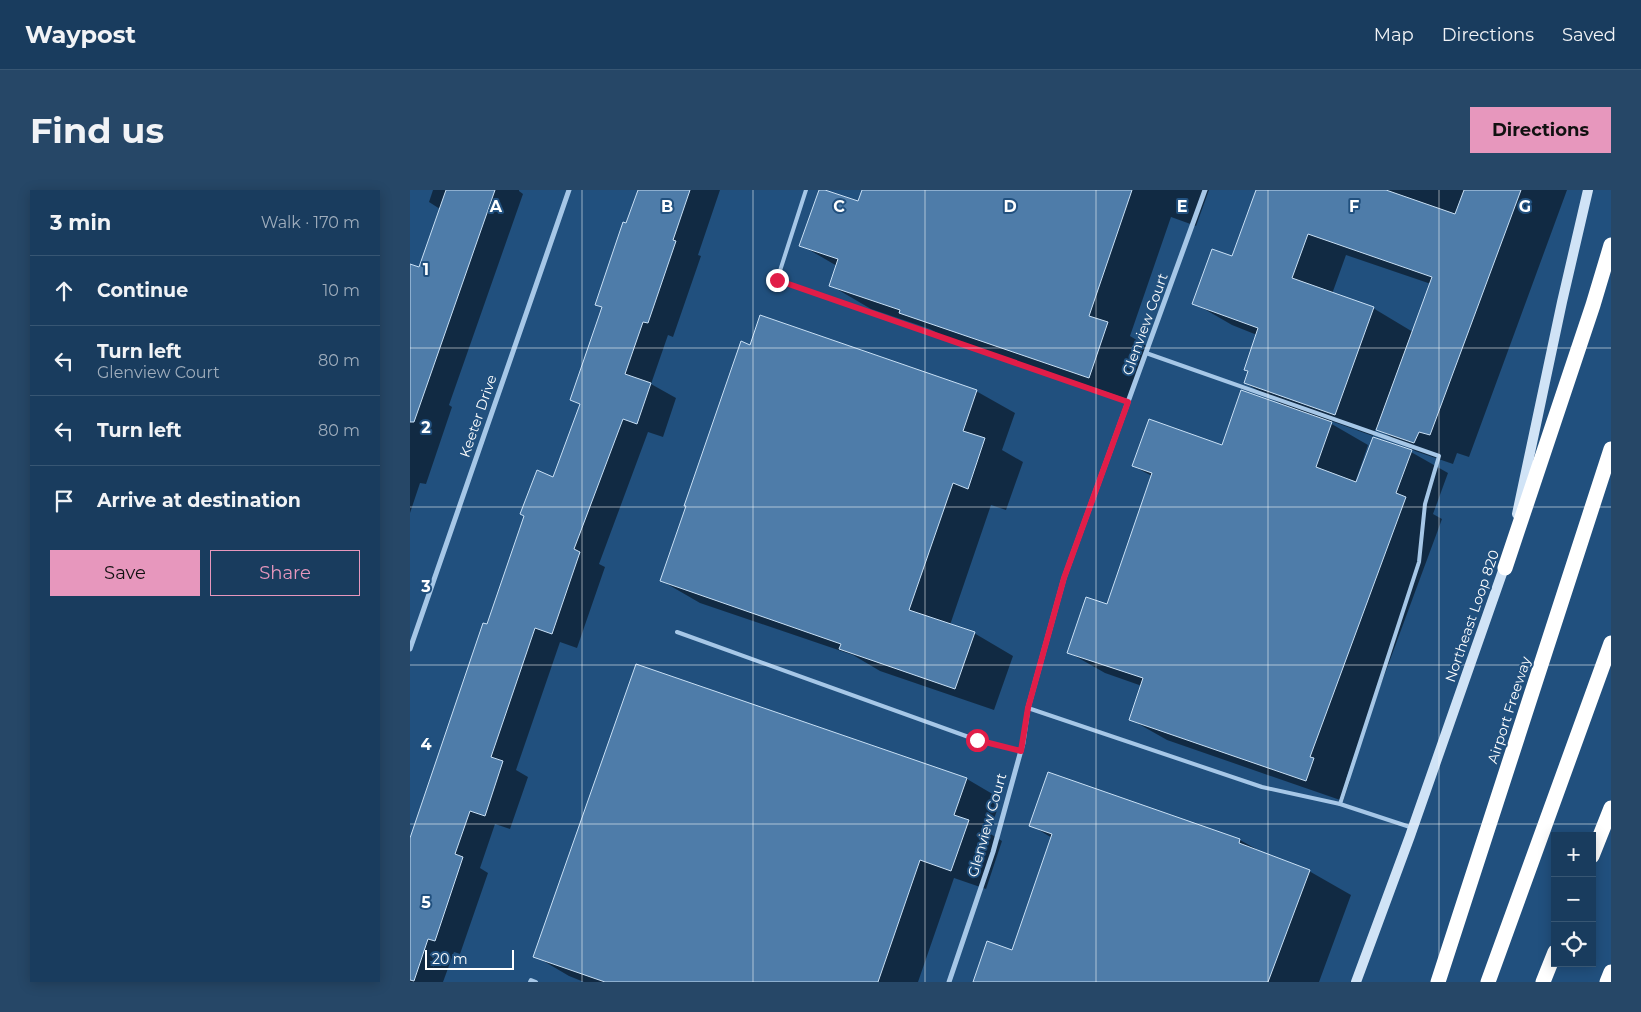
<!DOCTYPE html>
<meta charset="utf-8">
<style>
body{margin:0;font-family:Montserrat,sans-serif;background:#264767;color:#f1f3f6}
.controls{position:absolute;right:15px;bottom:15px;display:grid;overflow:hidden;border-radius:0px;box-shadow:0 2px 12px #0003}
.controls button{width:45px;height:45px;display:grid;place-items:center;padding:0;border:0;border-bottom:1px solid #375673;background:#193c5e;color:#f1f3f6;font:25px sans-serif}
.scale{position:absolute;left:15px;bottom:12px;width:89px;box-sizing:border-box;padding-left:5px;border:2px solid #fff;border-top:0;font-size:14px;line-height:18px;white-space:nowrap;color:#fff;-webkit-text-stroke:4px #21507e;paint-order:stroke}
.stop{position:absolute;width:15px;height:15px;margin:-11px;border:4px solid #e11d48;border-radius:50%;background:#fff}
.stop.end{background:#e11d48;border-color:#fff;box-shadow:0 1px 5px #0008}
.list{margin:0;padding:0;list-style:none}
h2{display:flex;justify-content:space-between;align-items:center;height:65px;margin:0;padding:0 20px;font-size:21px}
h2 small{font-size:16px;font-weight:400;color:#9fadbc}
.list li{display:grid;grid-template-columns:32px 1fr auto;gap:15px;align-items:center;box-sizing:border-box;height:70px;padding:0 20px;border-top:1px solid #375673}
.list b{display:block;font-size:19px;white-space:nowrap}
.list p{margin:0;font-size:16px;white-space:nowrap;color:#9fadbc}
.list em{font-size:16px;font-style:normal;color:#9fadbc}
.actions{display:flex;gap:10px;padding:15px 20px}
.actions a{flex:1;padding:11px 0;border:1px solid #e797bd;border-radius:0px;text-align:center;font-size:18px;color:#e797bd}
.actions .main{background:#e797bd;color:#111}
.icon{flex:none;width:28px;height:28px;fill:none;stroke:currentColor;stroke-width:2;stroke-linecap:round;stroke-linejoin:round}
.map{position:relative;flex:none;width:1201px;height:792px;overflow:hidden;border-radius:0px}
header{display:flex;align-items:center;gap:30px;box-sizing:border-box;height:70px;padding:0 25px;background:#193c5e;border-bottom:1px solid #375673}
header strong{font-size:24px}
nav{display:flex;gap:28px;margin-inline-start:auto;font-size:18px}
.intro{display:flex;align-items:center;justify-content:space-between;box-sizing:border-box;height:120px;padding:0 30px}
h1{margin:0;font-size:35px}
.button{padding:12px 22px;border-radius:0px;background:#e797bd;color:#111;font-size:18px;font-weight:700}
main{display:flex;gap:30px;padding:0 30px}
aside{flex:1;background:#193c5e;border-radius:0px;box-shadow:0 2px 12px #0003}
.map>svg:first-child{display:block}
.shadow{fill:#0007;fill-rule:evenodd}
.building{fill:#4e7ca9;stroke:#c9e0f5}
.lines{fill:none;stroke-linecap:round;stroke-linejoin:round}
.service{stroke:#a6c7e7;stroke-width:4}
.minor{stroke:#a6c7e7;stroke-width:5}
.secondary{stroke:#d0e3f6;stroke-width:10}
.motorway{stroke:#fff;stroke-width:15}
.route{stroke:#e11d48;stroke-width:6}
.grid{fill:none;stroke:#fff;stroke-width:1;stroke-opacity:0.55}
.labels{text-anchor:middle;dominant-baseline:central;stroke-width:4;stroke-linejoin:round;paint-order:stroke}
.street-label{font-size:14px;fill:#fff;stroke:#21507e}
.grid-label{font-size:16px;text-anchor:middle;font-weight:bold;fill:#fff;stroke:#21507e;stroke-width:4;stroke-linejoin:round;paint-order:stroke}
</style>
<header>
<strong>Waypost</strong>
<nav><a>Map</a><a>Directions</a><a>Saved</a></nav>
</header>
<div class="intro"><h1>Find us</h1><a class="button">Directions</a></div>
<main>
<aside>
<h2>3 min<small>Walk · 170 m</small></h2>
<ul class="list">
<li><svg class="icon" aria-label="ahead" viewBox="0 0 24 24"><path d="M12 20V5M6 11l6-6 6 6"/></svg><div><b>Continue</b></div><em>10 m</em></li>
<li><svg class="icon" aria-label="left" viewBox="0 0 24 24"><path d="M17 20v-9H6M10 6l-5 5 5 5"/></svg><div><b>Turn left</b><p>Glenview Court</p></div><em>80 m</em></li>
<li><svg class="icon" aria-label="left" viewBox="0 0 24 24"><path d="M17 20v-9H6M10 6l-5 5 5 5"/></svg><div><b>Turn left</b></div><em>80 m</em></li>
<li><svg class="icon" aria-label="arrive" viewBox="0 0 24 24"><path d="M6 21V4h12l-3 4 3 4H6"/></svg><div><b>Arrive at destination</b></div></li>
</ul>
<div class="actions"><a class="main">Save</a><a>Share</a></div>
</aside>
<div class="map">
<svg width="1201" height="792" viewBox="0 0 1201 792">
<rect width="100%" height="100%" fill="#21507e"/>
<!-- shadow -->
<g class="shadow">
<path d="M23,0h86v1l4,3 -74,211 3,2 -26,77 -6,-1 -10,30v-239l10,-5 20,-60 -11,-7z"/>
<path d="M229,0h81l-22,65 3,1 -28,81 -5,-2 -17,49 25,14 -13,39 -15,-5 -49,132 6,3 -28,81 -17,-6 -44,128 12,7 -18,52 -15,-5 -15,44 8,5 -28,81 -6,-2 -11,30h-33v-142l78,-214 65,-148 28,-73 -10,-5 32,-92 -7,-4z"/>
<path d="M410,0l39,13 4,-13h346l-13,36 -25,-9 -41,119 18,11 -18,53 -189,-65 -11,-6 -59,-20 -41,-24 7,-19 -36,-21z"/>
<path d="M847,0h310l-98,267 -12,-4 -4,11 -38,-13 -39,-23 -3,8 -42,-15 -1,2 38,22 -13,38 56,-31 37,21 -15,41 9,5 -96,260 4,2 -7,20 -176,-61 -37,-21 12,-33 -37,-13 -37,-21 40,-47 44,-129 -19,-10 90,-19 62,-41 -40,-23 4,-11 -4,-2 12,-35 -25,-10 -38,-22 38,-45zM936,65l85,29 -18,48 -40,-24 -41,-14z"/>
<path d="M341,156l225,45 39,22 -13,37 21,12 -17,48 -15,-5 -41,120 24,8 39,23 -19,54 -114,-39 -27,-16 -153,-52 -38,-22z"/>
<path d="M557,589l34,20 -12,34 13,8 -16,48 -32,-11 -36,104h-334l-15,-6 -34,-20z"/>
<path d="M621,635l209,15 25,14 44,17 42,24 -32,87h-345l39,-31 39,-113z"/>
</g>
<!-- building -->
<g class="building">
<path d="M36,0h49l-81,232h-4v-158l9,3z"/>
<path d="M228,0h52l-17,50 3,1 -28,82 -5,-1 -18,52 26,9 -14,41 -14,-5 -49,130 6,3 -28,82 -17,-6 -44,129 12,4 -18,55 -15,-5 -15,43 8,3 -28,84 -7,-2 -14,42 -4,-1v-142l73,-215 4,1 37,-108 -4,-2 17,-44 16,7 27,-73 -10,-4 32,-93 -7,-2 28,-83 3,1z"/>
<path d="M409,0h6l33,11 4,-11h270l-43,126 19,6 -19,56 -190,-65 1,-3 -71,-24 9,-27 -39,-13z"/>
<path d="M846,0h130l69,24 9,-24h57l-91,245 -11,-3 -5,11 -38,-13 56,-153 -124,-43 -16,44 82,29 -39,108 -91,-32 4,-12 -4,-1 14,-42 -66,-24 20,-55 20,7z"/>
<path d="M350,125l217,75 -14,41 22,7 -17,51 -15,-6 -44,127 66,22 -20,57 -116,-40 2,-5 -181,-63 26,-75h-2l57,-165 9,4z"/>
<path d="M831,200l91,32 -16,45 40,15 17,-45 39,13 -16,43 10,4 -96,260 4,1 -8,23 -177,-61 14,-42 -76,-25 19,-56 21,7 45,-131 -20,-7 17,-47 73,26z"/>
<path d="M226,474l331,114 -13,37 15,5 -18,51 -31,-11 -42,122h-273l-72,-25z"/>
<path d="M638,582l192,67 -1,4 71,27 -42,112h-295l14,-41 25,9 40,-116 -23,-8z"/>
</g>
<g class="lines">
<!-- service -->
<g class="service">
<path d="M396,0l-29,90 351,122"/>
<path d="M736,163l293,103 -14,48 -6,58 -79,242 73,24"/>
<path d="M267,442l300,108 44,11"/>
<path d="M618,518l234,79 78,17"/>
<path d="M120,792l1,-2 5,2"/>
</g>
<!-- minor -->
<g class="minor">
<path d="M0,459l159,-459"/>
<path d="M539,792l44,-130 30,-109 5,-35 36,-130 141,-388"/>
</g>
<!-- secondary -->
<g class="secondary">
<path d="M1107,324l45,-212 26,-112"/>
<path d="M946,792l54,-146 96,-274"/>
</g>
<!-- motorway -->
<g class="motorway">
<path d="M1095,378l88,-263 18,-60"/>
<path d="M1182,666l19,-48"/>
<path d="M1028,792l173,-533"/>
<path d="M1078,792l123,-339"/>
<path d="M1133,792l12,-30"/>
<path d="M1197,792l4,-10"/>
</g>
</g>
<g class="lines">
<!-- route -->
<path class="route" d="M367,90l351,122 -64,176 -36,130 -7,43 -44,-11"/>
</g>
<!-- grid -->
<path class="grid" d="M172,0v792M343,0v792M515,0v792M686,0v792M858,0v792M1029,0v792M0,158h1201M0,317h1201M0,475h1201M0,634h1201"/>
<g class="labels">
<!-- street labels -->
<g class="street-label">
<text transform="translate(735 134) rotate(-70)">Glenview Court</text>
<text transform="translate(68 226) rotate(-71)">Keeter Drive</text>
<text transform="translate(1062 426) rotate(-71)">Northeast Loop 820</text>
<text transform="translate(1099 520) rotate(-72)">Airport Freeway</text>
<text transform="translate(577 635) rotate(-74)">Glenview Court</text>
</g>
</g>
<g class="grid-label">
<text x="86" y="22">A</text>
<text x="257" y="22">B</text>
<text x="429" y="22">C</text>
<text x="600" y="22">D</text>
<text x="772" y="22">E</text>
<text x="944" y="22">F</text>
<text x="1115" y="22">G</text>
<text x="16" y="85">1</text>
<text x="16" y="243">2</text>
<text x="16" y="402">3</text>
<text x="16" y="560">4</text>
<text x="16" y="718">5</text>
</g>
</svg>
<div class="controls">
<button>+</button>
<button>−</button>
<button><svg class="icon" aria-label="locate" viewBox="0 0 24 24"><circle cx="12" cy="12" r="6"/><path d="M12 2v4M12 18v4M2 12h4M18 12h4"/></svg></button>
</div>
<div class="scale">20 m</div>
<div class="stop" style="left:567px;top:550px"></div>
<div class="stop end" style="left:367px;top:90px"></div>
</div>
</main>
